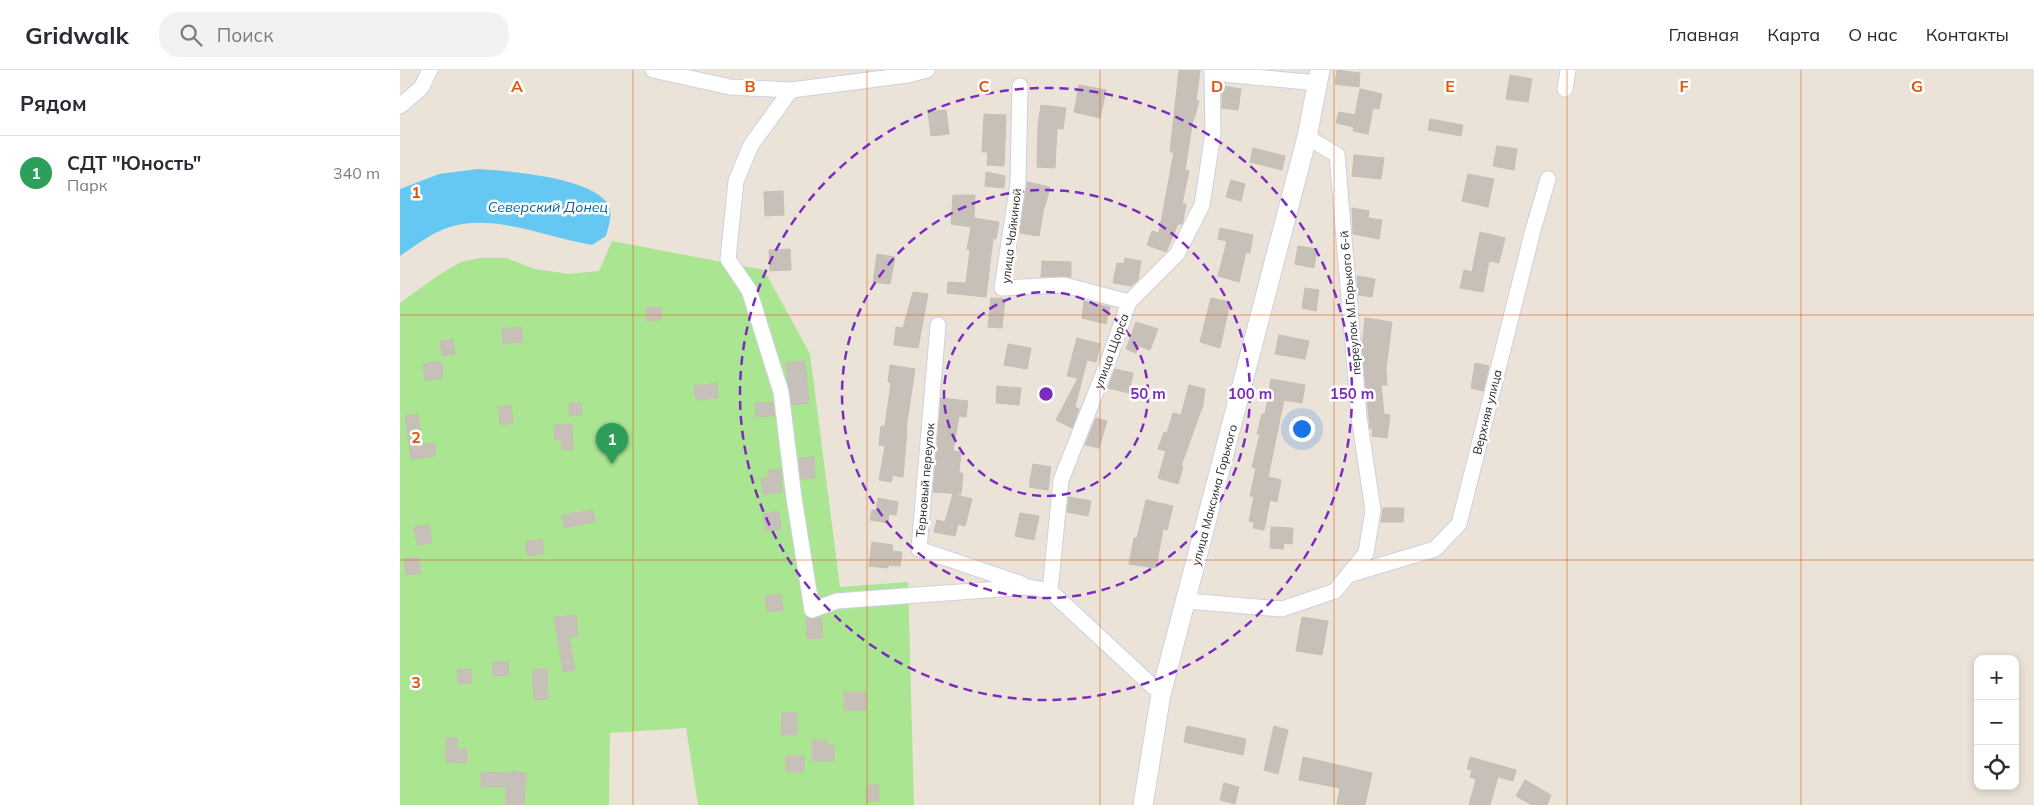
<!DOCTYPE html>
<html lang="ru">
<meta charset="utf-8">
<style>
body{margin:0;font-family:Mulish,sans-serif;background:#f2f2f3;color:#2b2b33}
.controls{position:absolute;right:15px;bottom:15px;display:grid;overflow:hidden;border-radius:10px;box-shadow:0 2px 8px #0003}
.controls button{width:45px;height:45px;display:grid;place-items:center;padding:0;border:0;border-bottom:1px solid #e1e1e2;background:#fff;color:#2b2b33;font:25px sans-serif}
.you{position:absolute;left:901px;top:358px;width:18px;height:18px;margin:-12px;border:4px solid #fff;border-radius:50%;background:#1a73e8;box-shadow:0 0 0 8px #1a73e833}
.badge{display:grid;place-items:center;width:32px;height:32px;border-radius:50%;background:#111827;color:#fff;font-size:16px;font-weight:700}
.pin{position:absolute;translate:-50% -41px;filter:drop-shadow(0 1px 2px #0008)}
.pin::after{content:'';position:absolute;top:26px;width:18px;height:15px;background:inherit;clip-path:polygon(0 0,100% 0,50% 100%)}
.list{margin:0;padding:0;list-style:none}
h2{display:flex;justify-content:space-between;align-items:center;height:65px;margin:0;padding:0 20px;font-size:21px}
h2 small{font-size:16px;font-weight:400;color:#7c7c81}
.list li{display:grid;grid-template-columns:32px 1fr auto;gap:15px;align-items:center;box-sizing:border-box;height:75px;padding:0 20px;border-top:1px solid #e1e1e2}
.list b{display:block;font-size:19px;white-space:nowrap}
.list p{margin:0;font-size:16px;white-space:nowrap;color:#7c7c81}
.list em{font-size:16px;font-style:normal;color:#7c7c81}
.icon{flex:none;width:28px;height:28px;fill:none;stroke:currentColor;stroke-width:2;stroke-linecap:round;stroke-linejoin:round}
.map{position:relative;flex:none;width:1634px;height:735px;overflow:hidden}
header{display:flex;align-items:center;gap:30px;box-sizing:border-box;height:70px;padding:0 25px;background:#fff;border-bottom:1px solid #e1e1e2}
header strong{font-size:24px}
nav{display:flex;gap:28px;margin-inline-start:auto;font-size:18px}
.search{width:350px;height:45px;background:#f2f2f3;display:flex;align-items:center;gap:12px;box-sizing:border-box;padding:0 18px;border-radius:20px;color:#7c7c81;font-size:19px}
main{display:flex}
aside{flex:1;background:#fff}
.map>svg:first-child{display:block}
.green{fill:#aae591}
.water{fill:#65c8f3}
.building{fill:#c6c0b8;stroke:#c6bfb2}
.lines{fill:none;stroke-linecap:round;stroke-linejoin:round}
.minor-casing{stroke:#cdd0e2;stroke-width:17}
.tertiary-casing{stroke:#cdd0e2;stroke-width:21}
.minor{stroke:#fff;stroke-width:15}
.tertiary{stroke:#fff;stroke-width:19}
.grid{fill:none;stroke:#de560d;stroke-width:1;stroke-opacity:0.55}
.ring{fill:none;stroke:#7b2cbf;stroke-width:2.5;stroke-dasharray:9 6}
.labels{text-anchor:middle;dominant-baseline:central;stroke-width:5;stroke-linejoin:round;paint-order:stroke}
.street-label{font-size:12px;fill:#272727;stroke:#fff}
.water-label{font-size:14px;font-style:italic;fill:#07639b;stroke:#fff}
.grid-label{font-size:16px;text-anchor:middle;font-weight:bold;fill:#de560d;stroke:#fff;stroke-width:5;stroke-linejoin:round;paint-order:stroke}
.centre{fill:#7b2cbf;stroke:#fff;stroke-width:2.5}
.ring-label{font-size:15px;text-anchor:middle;font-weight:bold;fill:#7b2cbf;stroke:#fff;stroke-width:5;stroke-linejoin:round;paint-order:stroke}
</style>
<header>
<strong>Gridwalk</strong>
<div class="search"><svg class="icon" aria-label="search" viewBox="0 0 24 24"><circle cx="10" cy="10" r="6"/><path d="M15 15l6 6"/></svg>Поиск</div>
<nav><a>Главная</a><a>Карта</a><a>О нас</a><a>Контакты</a></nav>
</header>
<main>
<aside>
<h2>Рядом<small></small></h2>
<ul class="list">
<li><span class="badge" style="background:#2e9e5b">1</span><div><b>СДТ &quot;Юность&quot;</b><p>Парк</p></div><em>340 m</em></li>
</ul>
</aside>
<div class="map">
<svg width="1634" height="735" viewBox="0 0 1634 735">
<rect width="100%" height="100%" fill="#ebe3d8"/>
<!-- green -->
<path class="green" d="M212,171l152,29 46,84 30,233 68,-5 6,223h-216l-12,-77 -76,5 -1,72h-209v-502l40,-29 21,-12 19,-4h26l29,11 34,5 30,-3z"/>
<!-- water -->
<path class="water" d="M78,99c29,2 117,8 131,37 4,9 -1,22 -3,30l-14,9c-45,-7 -98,-32 -142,-18 -18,5 -35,19 -50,29v-67l39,-15z"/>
<!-- building -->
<g class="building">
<path d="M779,0h21l-4,31h3l-5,18h-1l-8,51 4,1 -7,33h4l-3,17 -1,3h-4l-12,28 -19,-7 5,-14 7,2 15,-81h-4z"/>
<path d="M937,0l23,3 -1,14 -24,-3z"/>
<path d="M1110,5l22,4 -4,23 -22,-3z"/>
<path d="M679,15l27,5 -6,28 -26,-6z"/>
<path d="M822,16l19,3 -3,21 -16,-2z"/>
<path d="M960,19l22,5 -3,15 -6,-1 -5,26 -15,-3 1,-4 -18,-4 3,-11 16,3z"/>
<path d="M641,35l25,3 -3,21 -6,-1 -2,40 -18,-1 1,-42z"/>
<path d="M546,40l3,24 -18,2 -3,-24z"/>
<path d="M584,44l22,1 -2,51 -17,-1 1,-13h-6z"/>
<path d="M1030,49l33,6 -2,11 -33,-6z"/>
<path d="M1097,76l20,3 -3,21 -21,-4z"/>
<path d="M853,78l32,8 -3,14 -32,-8z"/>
<path d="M954,85l30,3 -3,21 -29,-3z"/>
<path d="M586,102l19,4 -1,12 -19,-2z"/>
<path d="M1068,104l26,5 -6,28 -26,-6z"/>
<path d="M831,110l14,4 -4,17 -15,-4z"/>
<path d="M627,112l23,5 -5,19h-1l-5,30 -19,-3z"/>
<path d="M383,121l1,24 -19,1 -1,-24z"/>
<path d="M553,125h22l-1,23 25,4 -3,17 -3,-1 -7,59 -39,-4 1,-11 18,1 4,-33 -3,-1 4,-22 -20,-3z"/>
<path d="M952,138l17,3 -1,7 14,2 -3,19 -26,-5z"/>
<path d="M820,158l33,7 -3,18 -4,-1 -7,30 -21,-6 9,-35 -9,-2z"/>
<path d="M1080,162l25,6 -6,25 -10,-2 -6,31 -23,-4 4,-18 8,2z"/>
<path d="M898,176l19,3 -3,19 -19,-4z"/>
<path d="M390,179l1,21 -21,1 -1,-21z"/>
<path d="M477,184l18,3 -5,27 -17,-2z"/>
<path d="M725,188l16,3 -3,19 -7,6 -18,-3 4,-20 7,1z"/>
<path d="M642,191l29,1v15h-30z"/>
<path d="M957,206l18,3 -3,18 -14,-2z"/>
<path d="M905,218l14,2 -3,21 -14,-3z"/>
<path d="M513,222l15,2 -10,54 -24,-3 2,-18 7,1z"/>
<path d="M591,228l14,1 -3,29 -14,-1z"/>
<path d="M811,228l19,4 -10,46 -20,-6z"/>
<path d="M684,231l26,6 -4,17 -24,-6z"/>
<path d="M261,237l1,13 -15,1 -1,-13z"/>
<path d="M965,248l27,4 -6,46 1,17h-6l3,29 6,1 -3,23 -15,-2 1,-7h-3l-8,-82z"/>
<path d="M736,252l22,7 -8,21 -11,-4 -3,7 -10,-4z"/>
<path d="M121,257l2,15 -20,2 -1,-15z"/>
<path d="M879,265l30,6 -4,18 -30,-5z"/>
<path d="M677,268l23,6 -4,18 -9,-2 -12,47 4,2 -7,19 -16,-8 22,-42 -11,-2z"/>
<path d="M53,269l2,15 -13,2 -2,-15z"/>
<path d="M608,274l23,4 -4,21 -23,-4z"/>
<path d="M41,291l2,17 -18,3 -2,-17z"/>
<path d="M405,291l4,42 -17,2 -7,-42z"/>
<path d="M1075,293l14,3 -6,25 -12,-3z"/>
<path d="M490,295l25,4 -9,60h1l-4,48 -10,-2 -2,7 -12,-2 6,-34 -6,-1 2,-19h4l6,-43 -3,-1z"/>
<path d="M715,299l18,4 -4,20 -21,-5z"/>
<path d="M871,309l34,6 -3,18 -18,-3 -16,77 13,3 -4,22 -7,-2 -6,30 -11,-2 1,-6 -5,-1 5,-24 -4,-1 6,-28 -4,-1 8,-33h-3l5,-20h3z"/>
<path d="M317,313l1,15 -22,2 -2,-14z"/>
<path d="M789,315l16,4 -2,16 -22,61 2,1 -5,17 -20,-6 8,-27 -8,-2 6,-17 3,1 6,-20 8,2z"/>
<path d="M597,316l24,2 -2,17 -23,-2z"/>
<path d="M541,328l27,3 -2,16 -7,-1 -6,35 8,1 -2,21h4l-2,21 -28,-2z"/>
<path d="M373,332l1,14 -18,1 -1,-14z"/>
<path d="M169,333h12l1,12 -13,1z"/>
<path d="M111,335l2,18 -13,2 -2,-18z"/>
<path d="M18,344l4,30 13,-1 1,13 -25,3 -6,-43z"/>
<path d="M696,348l11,3 -8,27 -14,-3z"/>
<path d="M172,354l1,25 -11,1 -1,-10h-6l-1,-15z"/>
<path d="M414,387l1,21 -14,1 -2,-21z"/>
<path d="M633,394l18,3 -3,23 -19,-3z"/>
<path d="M381,399l1,23 -19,2 -2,-16 7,-1v-7z"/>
<path d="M553,424l19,5 -7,27 -7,-2 -3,12 -21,-4 3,-12 8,2z"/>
<path d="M669,427l22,4 -3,15 -21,-4z"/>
<path d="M478,428l20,4 -2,13 -7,-1 -1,9 -18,-3 2,-10h4z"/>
<path d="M746,430l27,6 -6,24 -4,-1 -7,39 -27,-4 5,-26h3z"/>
<path d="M983,438h21l-1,14h-22z"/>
<path d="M193,440l2,12 -31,6 -2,-13z"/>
<path d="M379,441l2,18 -15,2 -3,-17z"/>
<path d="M620,443l19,3 -5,24 -19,-4z"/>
<path d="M29,455l3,18 -15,2 -3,-18z"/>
<path d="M871,457l22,1 -1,16 -8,-1 -1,6 -13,-1z"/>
<path d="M142,469l2,14 -16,3 -3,-14z"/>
<path d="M472,472l21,3 -1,6 10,1 -2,14 -12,-1v3l-19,-2z"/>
<path d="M19,487l2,17 -15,1 -2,-16z"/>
<path d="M381,524l2,16 -16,2 -2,-16z"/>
<path d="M176,545l2,21 -9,1 6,33 -12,2 -9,-55z"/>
<path d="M902,547l26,4 -6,34 -26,-4z"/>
<path d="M406,548h16v20l-15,1z"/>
<path d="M108,591l1,14 -16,1 -1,-13z"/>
<path d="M71,599l1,14 -14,1 -1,-14z"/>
<path d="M147,599l1,30 -14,1 -2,-30z"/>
<rect x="444" y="622" width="22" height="18"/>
<path d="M382,642l15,1v22h-16z"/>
<path d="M787,656l59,13 -3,16 -59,-13z"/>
<path d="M874,656l14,4 -10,44 -14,-4z"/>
<path d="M46,668h11v11h10v14l-21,-1z"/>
<path d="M412,670h15v5h7v16h-22z"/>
<rect x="386" y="686" width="18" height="16"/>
<path d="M903,687l69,16 -7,32 -28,-1 3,-16 -41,-8z"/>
<path d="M1070,687l46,13 -3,11 -15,-4 -8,28h-21l7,-26 -6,-2 2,-7 -5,-1z"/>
<path d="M109,701l17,2 -2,32h-18v-18h-25v-15l28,1z"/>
<path d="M1125,710l26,15 -4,10h-15l-16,-9z"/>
<path d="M824,713l15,4 -4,17 -15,-4z"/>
<rect x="467" y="715" width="12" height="16"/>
</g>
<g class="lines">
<!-- minor casing -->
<g class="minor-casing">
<g id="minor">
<path d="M253,0l77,17 61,3 117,-15 19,-5"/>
<path d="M812,3l106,10"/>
<path d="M620,16l-2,98 -16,104 62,-3 65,17"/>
<path d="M1165,19l3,-19"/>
<path d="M391,20l-40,55 -15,36 -8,78 21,31 32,102 13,106 18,112 25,-9 81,-6 111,-8 21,4 111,103"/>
<path d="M0,36l21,-18 9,-18"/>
<path d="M538,255l-19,224 103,35"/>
<path d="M948,505l87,-26 24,-25 74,-294 15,-51"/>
<path d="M650,521l11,-111 47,-118 21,-60 48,-48 25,-49 11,-72 -1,-63"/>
<path d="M787,531l95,8 53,-18 31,-38 7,-43 -14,-93 -22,-262 -30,-18"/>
</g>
</g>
<!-- tertiary casing -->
<g class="tertiary-casing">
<path id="tertiary" d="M743,735l18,-111 146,-557 13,-67"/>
</g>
<!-- minor -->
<use href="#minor" class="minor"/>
<!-- tertiary -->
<use href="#tertiary" class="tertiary"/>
</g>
<!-- grid -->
<path class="grid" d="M233,0v735M467,0v735M700,0v735M934,0v735M1167,0v735M1401,0v735M0,245h1634M0,490h1634"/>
<!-- distance rings -->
<g class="ring">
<circle cx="646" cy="324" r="102"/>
<circle cx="646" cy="324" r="204"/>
<circle cx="646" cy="324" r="306"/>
</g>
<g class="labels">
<!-- street labels -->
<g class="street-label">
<text transform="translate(611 166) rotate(-83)">улица Чайкиной</text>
<text transform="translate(950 233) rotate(-95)">переулок М.Горького 6-й</text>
<text transform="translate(711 281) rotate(-70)">улица Щорса</text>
<text transform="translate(1087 342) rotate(-76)">Верхняя улица</text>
<text transform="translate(525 410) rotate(-85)">Терновый переулок</text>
<text transform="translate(814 425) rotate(-75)">улица Максима Горького</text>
</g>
<!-- water labels -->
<g class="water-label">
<text x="148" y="137">Северский Донец</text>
</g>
</g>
<g class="grid-label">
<text x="117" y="22">A</text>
<text x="350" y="22">B</text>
<text x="584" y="22">C</text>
<text x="817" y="22">D</text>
<text x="1050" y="22">E</text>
<text x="1284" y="22">F</text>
<text x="1517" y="22">G</text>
<text x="16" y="128">1</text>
<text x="16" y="373">2</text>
<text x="16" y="618">3</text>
</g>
<circle cx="646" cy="324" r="8" class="centre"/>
<g class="ring-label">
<text x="748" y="329">50 m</text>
<text x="850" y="329">100 m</text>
<text x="952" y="329">150 m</text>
</g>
</svg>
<div class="controls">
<button>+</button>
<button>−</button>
<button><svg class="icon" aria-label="locate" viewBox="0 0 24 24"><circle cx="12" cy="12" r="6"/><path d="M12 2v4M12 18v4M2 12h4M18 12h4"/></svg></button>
</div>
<div class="you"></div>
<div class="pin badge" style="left:212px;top:394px;background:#2e9e5b">1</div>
</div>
</main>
